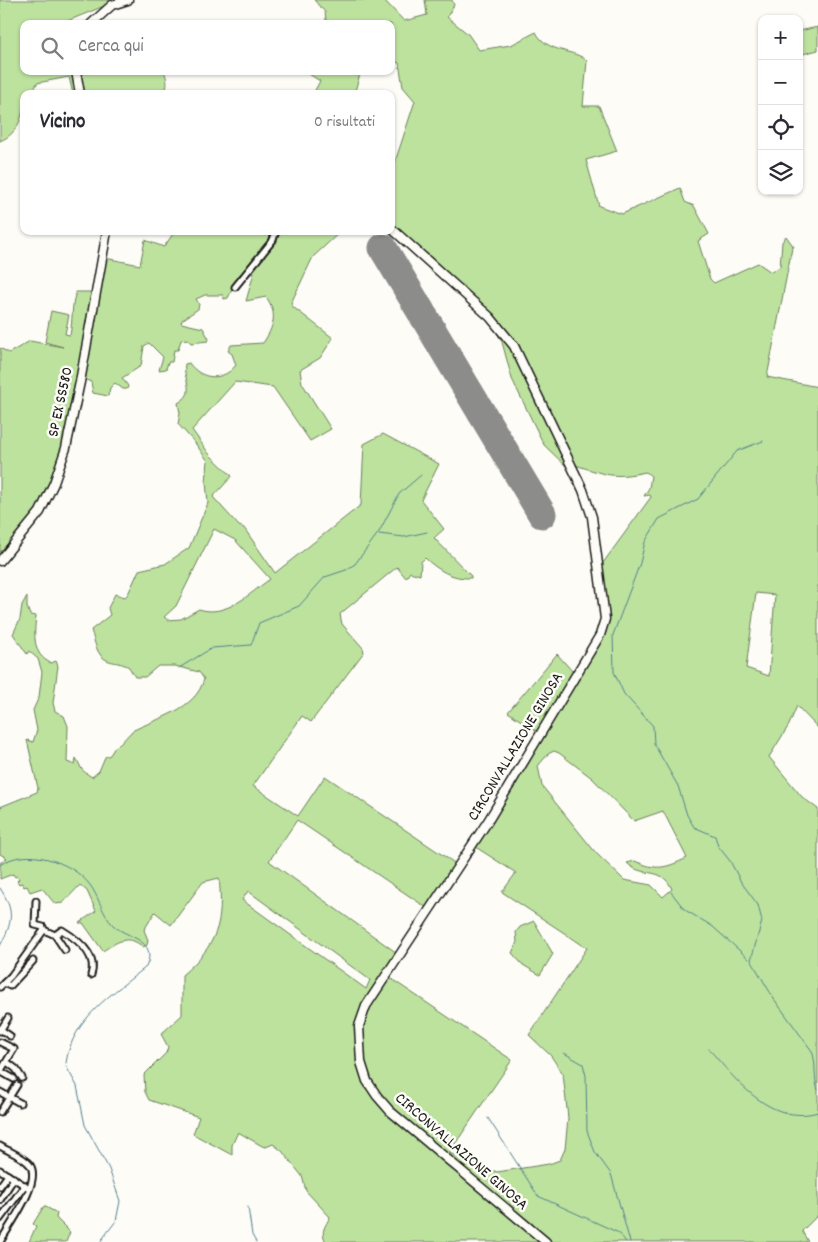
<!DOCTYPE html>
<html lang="it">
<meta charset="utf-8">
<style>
body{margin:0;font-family:Dekko,sans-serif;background:#f2f2f3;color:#2b2b33}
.controls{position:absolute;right:15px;top:15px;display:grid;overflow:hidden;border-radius:10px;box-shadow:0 1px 4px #0004}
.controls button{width:45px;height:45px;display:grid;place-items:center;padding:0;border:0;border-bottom:1px solid #e1e1e2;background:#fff;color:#2b2b33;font:25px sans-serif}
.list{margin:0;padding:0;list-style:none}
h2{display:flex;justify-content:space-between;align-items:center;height:65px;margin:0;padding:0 20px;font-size:21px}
h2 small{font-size:16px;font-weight:400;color:#7c7c81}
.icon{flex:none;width:28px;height:28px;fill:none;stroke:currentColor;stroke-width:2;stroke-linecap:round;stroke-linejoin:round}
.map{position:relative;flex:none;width:818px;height:1242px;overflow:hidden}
.search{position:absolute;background:#fff;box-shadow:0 1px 4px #0004;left:20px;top:20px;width:375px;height:55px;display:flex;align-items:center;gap:12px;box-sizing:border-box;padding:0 18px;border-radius:10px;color:#7c7c81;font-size:19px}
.panel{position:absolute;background:#fff;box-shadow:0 1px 4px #0004;left:20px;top:90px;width:375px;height:145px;border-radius:10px}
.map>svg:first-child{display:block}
.green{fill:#bce29d;stroke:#6c7f5c;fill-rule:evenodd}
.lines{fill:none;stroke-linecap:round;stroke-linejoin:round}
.stream{stroke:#55818f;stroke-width:1}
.runway{stroke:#8c8c8a;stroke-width:29}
.street-casing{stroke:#1c1c1c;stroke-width:9}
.secondary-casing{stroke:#1c1c1c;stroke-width:11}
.street{stroke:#fdfcf7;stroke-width:5}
.secondary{stroke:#fdfcf7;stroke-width:8}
.labels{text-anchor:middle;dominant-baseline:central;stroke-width:5;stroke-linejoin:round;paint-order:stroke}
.street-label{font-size:16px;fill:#1c1c1c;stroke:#fdfcf7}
</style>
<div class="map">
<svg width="818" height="1242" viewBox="0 0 818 1242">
<rect width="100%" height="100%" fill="#fdfcf7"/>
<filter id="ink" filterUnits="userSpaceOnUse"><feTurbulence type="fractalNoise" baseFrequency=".02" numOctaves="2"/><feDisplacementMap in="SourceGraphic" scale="10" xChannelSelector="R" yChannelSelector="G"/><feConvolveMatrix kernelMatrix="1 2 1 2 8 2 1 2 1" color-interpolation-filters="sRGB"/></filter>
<g filter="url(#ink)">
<!-- green -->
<g class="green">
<path d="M0,0h119l-59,24h-36v47h48l5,23h-4l-4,-17 -32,6 -5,11h-8c0,19 -4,39 -24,47z"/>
<path d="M314,0h70l20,21 23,-6 -2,-15h27l2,5 -7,12 21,17 11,16 32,-5 25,-13c11,22 40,17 51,29l-4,45h16l18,45 -31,9 13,46 23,8 58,-26 5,14 9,4 15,28 -11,7 12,38 4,4 44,-20 13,9 9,-5 2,-25 4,-6 8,11 -2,1 -25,129 51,10v341l-21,-22 -8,19 -20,32 33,40 16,12v406l-16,16 6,11h-261l-151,-130 -21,-23 -12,-28 -1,-27 7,-28 18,-30 125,84 -63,93 48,19 52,-8 11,-4 5,-11 3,-31 -5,-44 -12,-18 -22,-21 58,-87 -85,-56 14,-19 -42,-27 130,-213 -4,-66 51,-70 -1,-2 -6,1 5,-8 2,-12 -5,-4c-35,7 -38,3 -71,-7l-61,-121 -123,-118v-65l4,1 20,-61 -12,-14 -4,-24 -8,-3v-36h-69l4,-4 -1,-8zM756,593l19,2 -6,81 -23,-8zM554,751l5,2 33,25 42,43 29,-10 24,47c-21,10 -30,13 -52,3l-8,2c16,16 34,2 45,26l-9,8 -12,-12 -27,-5 -28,-27 -54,-67 -4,-20 10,-12z"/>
<path d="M818,27v23l-19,5v-24z"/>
<path d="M79,71h85c3,7 5,16 -1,23h-80z"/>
<path d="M304,71h57l-7,23h-41l7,-13z"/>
<path d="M175,231h166l-28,26 -22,46 2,4 40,31 -13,20 -20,12 2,13 29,46 -21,12 -37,-54 -38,-5 -43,48 18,25 22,21 -19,21 26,29 5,2 31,45 86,-68 3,-61 19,-10 56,30 -18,36 23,29 -10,9 37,38v2c-19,1 -33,-8 -46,-20l-4,4 -1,13 -10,-3 -4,6 -9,-11 -57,47 2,10 21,24 1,4 -53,70 -9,-6 -49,70 45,30 27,-40 131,88 -29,44 -130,-88 -28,41 128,92 -23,35 -17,46 13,57 171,151h-215c-6,-11 -1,-15 4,-25l-24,-26 -4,-15 -20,-25 -9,-7 -7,3 -4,-1 -24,-14 -6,13v10l-39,-21 6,-17 -50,-17 -4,-8 -1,-17 22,-22 2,-6 -7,-13 21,-19v-40c35,-30 42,-51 37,-97l-16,4 -32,43 -16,-13 -11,18 4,10 -1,5 -4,2c-15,-13 -25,-6 -40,4l-20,-28h-4l17,-12 -9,-20 -7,-6 -17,18 -8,1 -13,-16 -12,4 -3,-6 -3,1 -2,-4 -3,1 -2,-3 2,-2 -2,-3 -2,1 -2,-3 -13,5v-16l7,-5 -7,-4v-47l37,-15 1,-4 -11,-48 6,2 4,-12 -4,-20 6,-13 3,-25 -4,-13 -9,-8 -2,3 -14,-20 7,-15 2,-14 5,-9v11l3,8 6,1c-2,18 -4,39 15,47l5,-2 2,5 -5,37 2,8 9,5 4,10 -1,36 8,3 1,-7c7,12 3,11 16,19l7,-6 6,-14 5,-2 5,-8 5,-3 12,-13c25,-13 64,-21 72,-52l-5,-7 -24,-6h-17l-13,11h-10l-6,-10c-7,-4 -13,-4 -20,-6 -13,-4 -14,-20 -18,-31l19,-15 -2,-7 7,-14 10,3 3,-3 11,-24 26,-6 24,-16 19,-45 -2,-21 2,-21 -13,-18 -17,-19 2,-11 -2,-10c20,-11 4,-23 7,-39l4,-1c12,17 34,19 47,2l-4,-11 -4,-3 3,-6 32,-2c11,-16 15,-30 3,-46l-20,4 8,-28 -2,-4 -13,6 -11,23 -4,1 -1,-4h-18l-9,4 3,5 -1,5 -16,11 -1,3 22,5 6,11 -1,2 -17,2 -4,-4 -6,1 -3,10h-4l-2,12h-4l-2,7 -7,1 4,-13 -14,-14 -5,3 -3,20 -19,12 6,8 -1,3h-4l-8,-6 -5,5 -2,8 -15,-3 -2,-11 -7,-3 21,-121 35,7 5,-25 19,7zM214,529l21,11 35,39c-21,15 -44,39 -71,30l-18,10 -13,1 -4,-3 12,-11zM248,891l122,89 -4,9 -124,-89z"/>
<path d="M76,292h16l-28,160 -24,56 -40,49v-209l9,5 21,-12 33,6 -18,-5 6,-31 18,4 -4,19 5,1c3,-15 1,-29 6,-43z"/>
<path d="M499,330l11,16 62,126 -28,-27 -32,-66 -10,-37 -5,-9z"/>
<path d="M557,654l16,18h3l-37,61 -31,-21z"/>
<path d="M534,921l19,33 -13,21 -17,-10 -11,-12 5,-11 -1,-10 4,-5z"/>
<path d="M44,1206l13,7 -1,5 14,14 -4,10h-37l7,-16 -3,-2z"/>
</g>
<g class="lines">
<!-- stream -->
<g class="stream">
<path d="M763,441l-26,10 -39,48 -39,20 -14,23 -5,21 -27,72 1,37 10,22 29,32 1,18 24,42 9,29 7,12 21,9 3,10 12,15 11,21 17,23 4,16 -11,39 23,39 38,52c5,13 1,26 6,39"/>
<path d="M379,534l25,3 23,-5"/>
<path d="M179,668l33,-20 39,-3 8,-22 40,-17 26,-29 21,-7 9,-6 24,-32 20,-38 22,-19"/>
<path d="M0,865c25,-19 72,-4 90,20 9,12 12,29 23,40 13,13 46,14 33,42 -32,26 -74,51 -80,96"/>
<path d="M0,888c15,23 13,34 0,58"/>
<path d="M671,892l14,18 27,16 37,33"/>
<path d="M709,1049c27,31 61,77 109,63"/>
<path d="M564,1053l19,11 3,12 1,55 8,21 16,22 19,68"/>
<path d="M66,1066l11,20 8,39 24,44 11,32 -4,20 -16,21"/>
<path d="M488,1118l50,78 81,37 7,9"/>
<path d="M248,1207l4,28 4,7"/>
</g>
<!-- runway -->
<path class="runway" d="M383,248l159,266"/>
<!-- street casing -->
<g class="street-casing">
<g id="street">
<path d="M235,287l38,-47 3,-9"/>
<path d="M36,901l-1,24 8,2 1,3 11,5 10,15"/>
<path d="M55,935l7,-5c15,9 36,25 29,45"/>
<path d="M4,983l6,3 23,-25"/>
<path d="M0,987l11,-11 33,-46"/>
<path d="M0,1029l10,7"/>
<path d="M0,1031l8,-13"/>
<path d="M0,1042l14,7 -14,23"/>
<path d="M7,1062l9,7 6,9"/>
<path d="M0,1071l14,8"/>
<path d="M0,1092l20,11"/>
<path d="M0,1112l17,-27"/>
<path d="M0,1146c8,5 24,11 30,19 12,17 -21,61 -30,77"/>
<path d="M0,1170l27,17"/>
<path d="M0,1186l8,-11"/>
<path d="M0,1200l14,-22"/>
<path d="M0,1219l25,-34"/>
</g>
</g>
<!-- secondary casing -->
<g class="secondary-casing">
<g id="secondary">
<path d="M91,24l21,-19 16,-5"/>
<path d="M76,71l4,23"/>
<path d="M391,228l99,89 24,29 69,144 9,27 13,102 -5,16 -112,186 -122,185 -7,20 2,36 6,19 10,15 13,15 156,131"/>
<path d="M0,561l40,-49 14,-29 12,-35 14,-66 27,-151"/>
</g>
</g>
<!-- street -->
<use href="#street" class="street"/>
<!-- secondary -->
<use href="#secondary" class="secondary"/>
</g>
</g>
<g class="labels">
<!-- street labels -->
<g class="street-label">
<text transform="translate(61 402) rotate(-78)">SP EX SS580</text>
<text transform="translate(516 747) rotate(-59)">CIRCONVALLAZIONE GINOSA</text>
<text transform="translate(461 1152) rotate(41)">CIRCONVALLAZIONE GINOSA</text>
</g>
</g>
</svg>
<div class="controls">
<button>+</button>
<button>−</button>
<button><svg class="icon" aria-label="locate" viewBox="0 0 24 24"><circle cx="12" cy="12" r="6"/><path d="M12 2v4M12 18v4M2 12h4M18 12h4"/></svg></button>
<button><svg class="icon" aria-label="layers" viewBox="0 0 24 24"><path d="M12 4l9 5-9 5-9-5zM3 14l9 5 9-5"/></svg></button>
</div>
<div class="search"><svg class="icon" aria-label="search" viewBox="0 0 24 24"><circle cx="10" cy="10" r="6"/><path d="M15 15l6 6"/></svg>Cerca qui</div>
<section class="panel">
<h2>Vicino<small>0 risultati</small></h2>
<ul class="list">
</ul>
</section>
</div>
